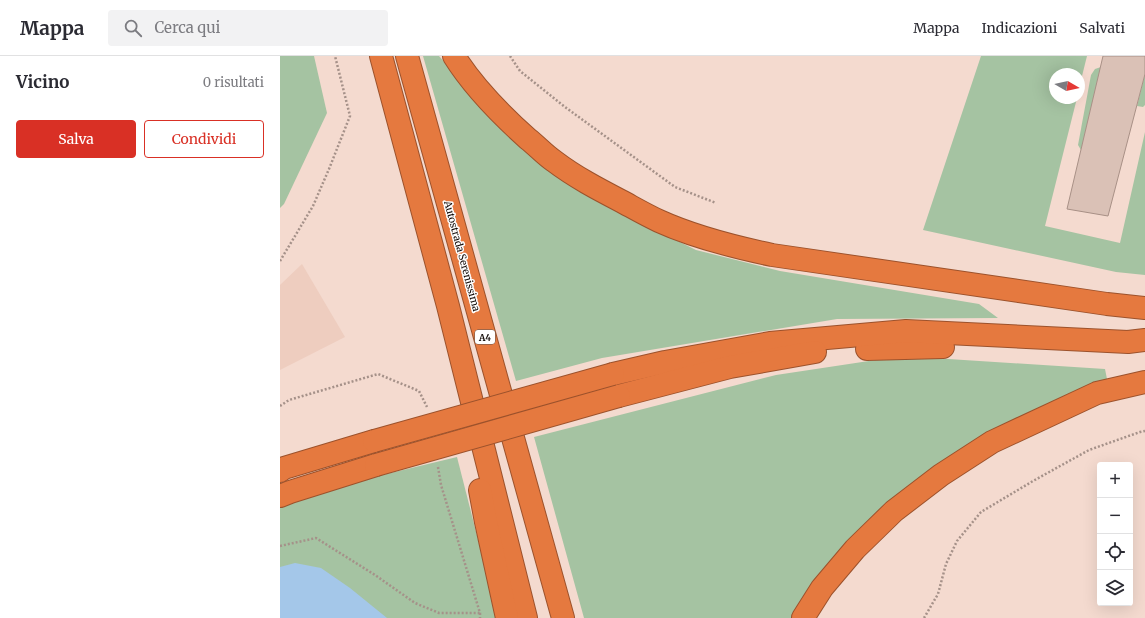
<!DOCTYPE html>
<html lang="it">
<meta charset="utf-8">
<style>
body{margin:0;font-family:Merriweather,serif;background:#f2f2f3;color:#2b2b33}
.controls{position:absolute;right:12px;bottom:12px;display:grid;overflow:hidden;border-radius:4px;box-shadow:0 4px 16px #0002}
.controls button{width:36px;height:36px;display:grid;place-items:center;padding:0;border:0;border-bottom:1px solid #e1e1e2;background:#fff;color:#2b2b33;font:20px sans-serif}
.compass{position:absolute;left:769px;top:12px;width:36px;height:36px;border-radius:50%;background:#fff;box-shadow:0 4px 16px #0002;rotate:99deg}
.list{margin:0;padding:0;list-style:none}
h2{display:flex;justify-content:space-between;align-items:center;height:52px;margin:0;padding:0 16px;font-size:17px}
h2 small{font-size:13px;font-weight:400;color:#7c7c81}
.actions{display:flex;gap:8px;padding:12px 16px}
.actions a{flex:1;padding:9px 0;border:1px solid #d93025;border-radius:4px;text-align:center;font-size:14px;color:#d93025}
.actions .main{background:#d93025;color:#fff}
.icon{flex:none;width:22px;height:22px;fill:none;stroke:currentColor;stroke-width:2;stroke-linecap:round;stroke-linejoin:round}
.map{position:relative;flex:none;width:865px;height:562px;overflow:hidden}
header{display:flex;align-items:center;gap:24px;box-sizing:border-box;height:56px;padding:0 20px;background:#fff;border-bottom:1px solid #e1e1e2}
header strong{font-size:19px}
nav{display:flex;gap:22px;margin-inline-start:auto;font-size:14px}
.search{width:280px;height:36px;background:#f2f2f3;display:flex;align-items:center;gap:10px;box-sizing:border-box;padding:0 14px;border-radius:4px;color:#7c7c81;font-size:15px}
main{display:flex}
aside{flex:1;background:#fff}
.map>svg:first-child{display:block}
.built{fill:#eecdbf}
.green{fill:#a5c3a2}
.water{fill:#a4c7e9}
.building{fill:#dac1b6;stroke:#a89086}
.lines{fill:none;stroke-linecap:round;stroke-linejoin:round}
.highway-casing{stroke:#9c522c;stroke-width:24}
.path{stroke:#a59189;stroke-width:2.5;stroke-dasharray:2 2;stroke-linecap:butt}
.highway{stroke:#e5793f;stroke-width:22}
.highway-bridge-casing{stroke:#9c522c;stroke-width:24;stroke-linecap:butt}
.highway-bridge{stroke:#e5793f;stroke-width:22}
.labels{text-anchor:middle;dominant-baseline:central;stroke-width:3;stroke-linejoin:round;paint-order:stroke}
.shield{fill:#fff;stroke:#5a5452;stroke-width:1}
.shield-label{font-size:9px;font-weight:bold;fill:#130b08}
.street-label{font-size:10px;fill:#130b08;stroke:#fff}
</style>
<header>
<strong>Mappa</strong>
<div class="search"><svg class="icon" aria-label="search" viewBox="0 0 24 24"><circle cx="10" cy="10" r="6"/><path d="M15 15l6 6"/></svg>Cerca qui</div>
<nav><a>Mappa</a><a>Indicazioni</a><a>Salvati</a></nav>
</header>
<main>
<aside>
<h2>Vicino<small>0 risultati</small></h2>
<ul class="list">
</ul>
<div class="actions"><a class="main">Salva</a><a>Condividi</a></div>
</aside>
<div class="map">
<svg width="865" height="562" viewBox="0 0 865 562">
<rect width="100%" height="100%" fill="#f4dacf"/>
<!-- built -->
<path class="built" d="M22,208l43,73 -65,33v-85z"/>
<!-- green -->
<g class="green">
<path d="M0,0h34l13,57 -43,91 -4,4z"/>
<path d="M143,0h16l83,93 77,53 97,48 84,21 199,33 19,14 -161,1 -235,39 -86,23z"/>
<path d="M701,0h106l-8,32v-14h-24v24h22l-32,128 75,17 25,-111v143l-29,-3 -193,-42z"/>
<path d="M821,11l-20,83 -3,-5 13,-70 4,-6z"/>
<path d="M865,18v31l-2,2 -6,-1z"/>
<path d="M622,300l203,13 2,10 -94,45 -74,46 -143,148h-212l-50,-181 242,-62z"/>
<path d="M177,401l41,161h-218v-112l40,-16z"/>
</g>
<!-- water -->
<path class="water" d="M15,507l26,5 29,20 37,30h-107v-51z"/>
<!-- building -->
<path class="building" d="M823,0h42v18l-37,142 -41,-7z"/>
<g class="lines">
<!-- highway casing -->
<g class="highway-casing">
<g id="highway">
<path d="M101,0l67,250 78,312"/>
<path d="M127,0l156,562"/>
<path d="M174,0c20,32 46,58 74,83 9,7 17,16 26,22 21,16 44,28 67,40 13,7 25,14 38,20 35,16 75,26 113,34l335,49 38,4"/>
<path d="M587,293l76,-2"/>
<path d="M333,318l52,-12 105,-19 136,-12 222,11 17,-2"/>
<path d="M339,340l111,-29 85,-15"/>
<path d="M0,415l4,-3 90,-27"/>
<path d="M200,434l6,32 21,96"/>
<path d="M0,440l10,-4 86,-27"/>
<path d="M523,562l19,-30 33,-39 39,-38 47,-36 51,-33 105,-49 48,-11"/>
</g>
</g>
<!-- path -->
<g class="path">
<path d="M230,0l10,15 45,36 110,80 41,16"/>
<path d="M0,205l33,-55 16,-37 21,-53 -15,-60"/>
<path d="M0,350l9,-6 89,-26 41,17 8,16"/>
<path d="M158,411l3,18 39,128v5"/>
<path d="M0,490l36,-8 59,37 40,28 24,10h41"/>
<path d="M644,562l14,-24 8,-30 11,-23 24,-29 52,-31 56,-31 51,-18 5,-1"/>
</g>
<!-- highway -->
<use href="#highway" class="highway"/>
<!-- highway-bridge casing -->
<g class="highway-bridge-casing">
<g id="highway-bridge">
<path d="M94,385l239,-67"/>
<path d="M96,409l243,-69"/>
</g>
</g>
<!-- highway-bridge -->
<use href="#highway-bridge" class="highway-bridge"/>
</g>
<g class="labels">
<!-- shield labels -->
<rect class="shield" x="195" y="274" width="20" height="14" rx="3"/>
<g class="shield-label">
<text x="205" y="281">A4</text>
</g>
<!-- street labels -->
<g class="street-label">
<text transform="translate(182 200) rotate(75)">Autostrada Serenissima</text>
</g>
</g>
</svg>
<div class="controls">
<button>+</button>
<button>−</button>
<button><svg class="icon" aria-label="locate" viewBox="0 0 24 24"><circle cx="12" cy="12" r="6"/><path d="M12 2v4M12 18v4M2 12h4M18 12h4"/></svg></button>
<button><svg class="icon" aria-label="layers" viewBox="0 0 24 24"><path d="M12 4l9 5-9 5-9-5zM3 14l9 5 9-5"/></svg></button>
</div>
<svg class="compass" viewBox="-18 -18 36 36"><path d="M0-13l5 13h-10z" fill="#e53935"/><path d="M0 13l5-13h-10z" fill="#7c7c81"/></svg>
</div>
</main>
